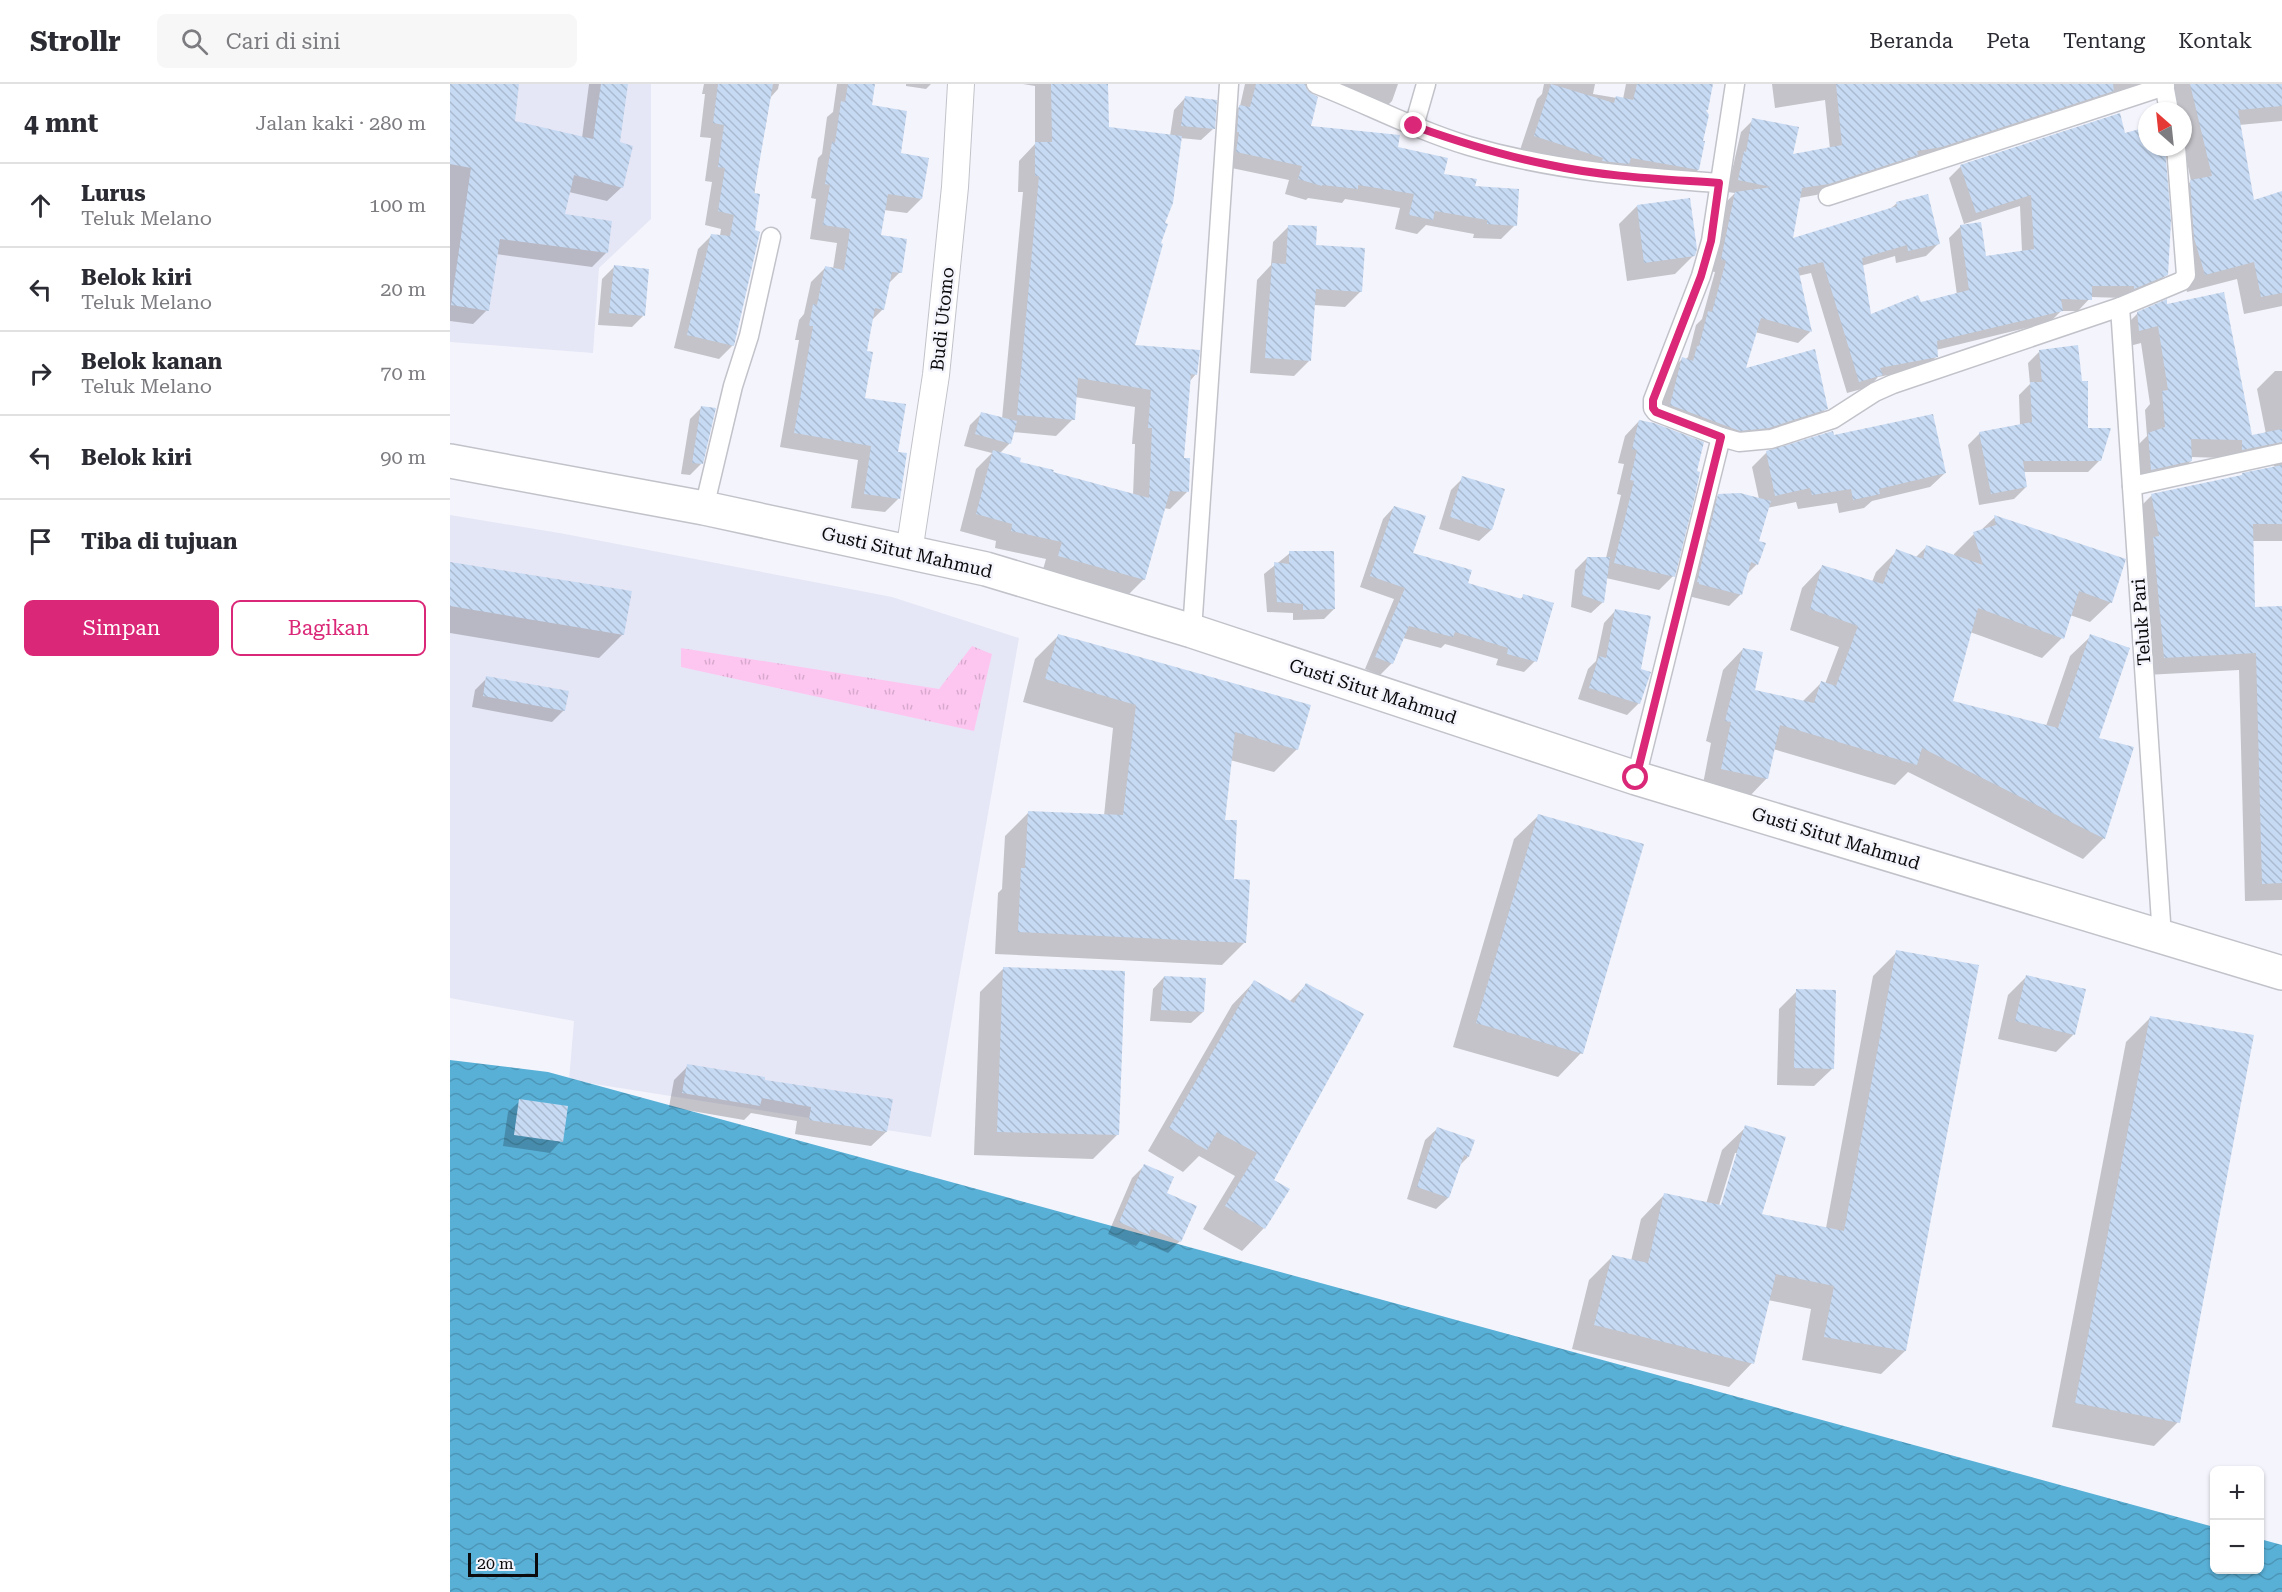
<!DOCTYPE html>
<html lang="id">
<meta charset="utf-8">
<style>
body{margin:0;font-family:"Roboto Serif",serif;background:#f7f7f7;color:#2b2b33}
.controls{position:absolute;right:18px;bottom:18px;display:grid;overflow:hidden;border-radius:9px;box-shadow:0 2px 4px #0004}
.controls button{width:54px;height:54px;display:grid;place-items:center;padding:0;border:0;border-bottom:2px solid #e1e1e2;background:#fff;color:#2b2b33;font:30px sans-serif}
.compass{position:absolute;left:1688px;top:18px;width:54px;height:54px;border-radius:50%;background:#fff;box-shadow:0 2px 4px #0004;rotate:333deg}
.scale{position:absolute;left:18px;bottom:15px;width:70px;box-sizing:border-box;padding-left:6px;border:3px solid #0b0b0d;border-top:0;font-size:16px;line-height:21px;white-space:nowrap;color:#0b0b0d;-webkit-text-stroke:4px #f4f4fc;paint-order:stroke}
.stop{position:absolute;width:18px;height:18px;margin:-14px;border:4px solid #db2777;border-radius:50%;background:#fff}
.stop.end{background:#db2777;border-color:#fff;box-shadow:0 2px 6px #0008}
.list{margin:0;padding:0;list-style:none}
h2{display:flex;justify-content:space-between;align-items:center;height:78px;margin:0;padding:0 24px;font-size:26px}
h2 small{font-size:20px;font-weight:400;color:#7c7c81}
.list li{display:grid;grid-template-columns:39px 1fr auto;gap:18px;align-items:center;box-sizing:border-box;height:84px;padding:0 24px;border-top:2px solid #e1e1e2}
.list b{display:block;font-size:22px;white-space:nowrap}
.list p{margin:0;font-size:20px;white-space:nowrap;color:#7c7c81}
.list em{font-size:20px;font-style:normal;color:#7c7c81}
.actions{display:flex;gap:12px;padding:18px 24px}
.actions a{flex:1;padding:14px 0;border:2px solid #db2777;border-radius:9px;text-align:center;font-size:21px;color:#db2777}
.actions .main{background:#db2777;color:#fff}
.icon{flex:none;width:33px;height:33px;fill:none;stroke:currentColor;stroke-width:2;stroke-linecap:round;stroke-linejoin:round}
.map{position:relative;flex:none;width:1832px;height:1508px;overflow:hidden}
header{display:flex;align-items:center;gap:36px;box-sizing:border-box;height:84px;padding:0 30px;background:#fff;border-bottom:2px solid #e1e1e2}
header strong{font-size:28px}
nav{display:flex;gap:33px;margin-inline-start:auto;font-size:21px}
.search{width:420px;height:54px;background:#f7f7f7;display:flex;align-items:center;gap:15px;box-sizing:border-box;padding:0 21px;border-radius:9px;color:#7c7c81;font-size:22px}
main{display:flex}
aside{flex:1;background:#fff}
.map>svg:first-child{display:block}
.built{fill:#e6e7f6}
.park{fill:url(#park-tufts)}
.water{fill:url(#water-waves)}
.shadow{fill:#0003;fill-rule:evenodd}
.building{fill:url(#building-back-hatch)}
.lines{fill:none;stroke-linecap:round;stroke-linejoin:round}
.street-casing{stroke:#c2c3ca;stroke-width:21}
.secondary-casing{stroke:#c2c3ca;stroke-width:28}
.highway-casing{stroke:#c2c3ca;stroke-width:36}
.street{stroke:#fff;stroke-width:18}
.secondary{stroke:#fff;stroke-width:26}
.highway{stroke:#fff;stroke-width:33}
.route{stroke:#db2777;stroke-width:8}
.labels{text-anchor:middle;dominant-baseline:central;stroke-width:5;stroke-linejoin:round;paint-order:stroke}
.street-label{font-size:18px;fill:#0b0b0d;stroke:#f4f4fc}
</style>
<header>
<strong>Strollr</strong>
<div class="search"><svg class="icon" aria-label="search" viewBox="0 0 24 24"><circle cx="10" cy="10" r="6"/><path d="M15 15l6 6"/></svg>Cari di sini</div>
<nav><a>Beranda</a><a>Peta</a><a>Tentang</a><a>Kontak</a></nav>
</header>
<main>
<aside>
<h2>4 mnt<small>Jalan kaki · 280 m</small></h2>
<ul class="list">
<li><svg class="icon" aria-label="ahead" viewBox="0 0 24 24"><path d="M12 20V5M6 11l6-6 6 6"/></svg><div><b>Lurus</b><p>Teluk Melano</p></div><em>100 m</em></li>
<li><svg class="icon" aria-label="left" viewBox="0 0 24 24"><path d="M17 20v-9H6M10 6l-5 5 5 5"/></svg><div><b>Belok kiri</b><p>Teluk Melano</p></div><em>20 m</em></li>
<li><svg class="icon" aria-label="right" viewBox="0 0 24 24"><path d="M7 20v-9h11M14 6l5 5-5 5"/></svg><div><b>Belok kanan</b><p>Teluk Melano</p></div><em>70 m</em></li>
<li><svg class="icon" aria-label="left" viewBox="0 0 24 24"><path d="M17 20v-9H6M10 6l-5 5 5 5"/></svg><div><b>Belok kiri</b></div><em>90 m</em></li>
<li><svg class="icon" aria-label="arrive" viewBox="0 0 24 24"><path d="M6 21V4h12l-3 4 3 4H6"/></svg><div><b>Tiba di tujuan</b></div></li>
</ul>
<div class="actions"><a class="main">Simpan</a><a>Bagikan</a></div>
</aside>
<div class="map">
<svg width="1832" height="1508" viewBox="0 0 1832 1508">
<defs>
<pattern id="park-tufts" width="24" height="20" patternUnits="userSpaceOnUse" patternTransform="scale(1.5)"><rect width="24" height="20" fill="#fdc6f1"/><path d="M3 7l-1-3M5 7V3M7 7l1-3M15 17l-1-3M17 17v-4M19 17l1-3" fill="none" stroke="#d8a9cd"/></pattern>
<pattern id="water-waves" width="16" height="10" patternUnits="userSpaceOnUse" patternTransform="scale(1.5)"><rect width="16" height="10" fill="#59b0d7"/><path d="M0 5q4-4 8 0t8 0" fill="none" stroke="#4c96b7"/></pattern>
<pattern id="building-back-hatch" width="6" height="6" patternUnits="userSpaceOnUse" patternTransform="scale(1.5)"><rect width="6" height="6" fill="#c7daf3"/><path d="M-1 5l2 2M0 0l6 6M5-1l2 2" fill="none" stroke="#aabacf"/></pattern>
</defs>
<rect width="100%" height="100%" fill="#f4f4fc"/>
<!-- built -->
<g class="built">
<path d="M0,0h201v135l-52,49 -6,85 -143,-11z"/>
<path d="M0,431l115,19 327,63 127,41 -88,499 -362,-57 5,-59 -124,-23z"/>
</g>
<!-- park -->
<path class="park" d="M522,562l20,8 -18,77 -293,-64v-19l258,41z"/>
<!-- water -->
<path class="water" d="M0,976l98,12 1666,455v43h46v-31l22,6v47h-1832z"/>
<!-- shadow -->
<g class="shadow">
<path d="M0,0h67l-3,39 68,15 7,-54h38l-8,59 3,44 -15,14 -38,-9 -6,24 44,36 -15,15 -96,-13 -9,56 -14,14 -23,-3z"/>
<path d="M254,0h75l-1,5 -8,9 -5,32 -2,2 -30,213 -14,14 -45,-11 24,-99 14,-14 8,1 1,-7 -16,-4 7,-43 -7,-1 6,-43 -11,-1 5,-43h-3z"/>
<path d="M387,0h36l-3,23 29,47 22,45 -14,14 -23,-3 -4,26 20,36 -12,12 -5,25 -12,12 -6,31 -2,47 33,54 3,45 -14,14 -34,-4 7,-48 -78,-13 19,-107h-4l4,-20 5,-6 7,-32 14,-14 8,1 4,-26 -27,-4 6,-40 -5,-1 7,-40 4,-4 5,-37 6,-5z"/>
<path d="M456,0h25l-5,5 -20,-3z"/>
<path d="M573,0h80l4,44 63,8 4,-26 11,-12 28,31 -12,11 -21,-2 -17,86 -30,122 63,28 -7,8 -7,77 5,33 -17,17 -7,-1 -19,71 -17,17 -85,-23 4,-14 -51,-11 1,-7 -36,-10 16,-62 16,-16 -28,-7 6,-21 12,-12 20,6 21,-227h-5l1,-31 16,-17v-58zM625,313l60,10 -3,37h3l-2,52 -115,-33 -19,-9 11,-11 2,-11 44,4 17,-17z"/>
<path d="M795,0h153l-6,17 -15,15 -73,-29 5,40 87,21 46,27 32,13 41,37 -14,14 -28,-1 1,-4 -48,-9 -9,9 -22,-5 5,-21 -55,-9 -3,4 -34,-5 -2,2 -21,-6 4,-14 -67,-14 3,-45 15,-15z"/>
<path d="M1094,0h51l-2,10 30,5 3,-15h85l-7,27 -6,59 -14,14 -164,-34 17,-51 5,-5z"/>
<path d="M1322,0h371l-239,82 -88,29 -17,3 -8,42 99,-31 7,-6 41,41 -12,12 -30,7 -1,-7 -34,10 9,50 87,-21 -8,-57 12,-12 23,31 38,-5 -2,-46 -56,18 -15,-46 12,-12 163,-31 23,-6v18h17l3,127 -13,12 -31,12 -32,-1 -13,14h-17l-11,11 -114,28 1,6 -12,12 -47,9 -9,10 -22,6 -36,-120 -13,3 12,56 -12,11 -43,-11 -11,39 83,37 -13,12 -59,19 -97,-22 12,-46 12,-12 3,1 3,-3 8,-32 6,-6 13,-47 -6,-1 14,-66 12,-12 -8,-1 14,-60 12,-12 39,35 38,-6 -5,-49 -50,8z"/>
<path d="M1719,0h113v37l-43,4 13,77 30,-9v113l-38,8 -7,-35 -50,13 -10,-36 -4,-56 18,-19 -8,-37v-33h-8z"/>
<path d="M1187,122l57,49 -19,19 -48,7 -8,-57z"/>
<path d="M838,143l27,19 46,45 -16,16 -31,-2 -4,55 -16,16 -44,-3 7,-93 14,-15 2,-23z"/>
<path d="M164,183l29,49 -11,11 -34,-2 4,-46z"/>
<path d="M1716,221l85,132 15,-3 -9,-45 18,-18h7v170h-30l1,67 29,-1v293l-37,1 -6,-231 -93,5 -12,-162 17,-17 124,-28 -2,-5 -49,-5 -33,-1v4l-18,17 -39,9 -3,-35 16,-16 -2,-26 5,-6 -9,-61 -19,5 -2,-17 18,-18z"/>
<path d="M1590,267l60,109 -12,12h-65l3,15 -12,12 -35,6 -11,-60 12,-12 40,-7 -1,-31 11,-11 -2,-21z"/>
<path d="M252,323l-1,57 -11,11 -9,-1 9,-55z"/>
<path d="M1189,337l34,155 -14,14 -53,-12 -3,24 -12,11 -20,-6 4,-37 12,-12h19l15,-63 -4,-1 7,-30 -6,-1 7,-27z"/>
<path d="M1383,353l112,36 -15,14 -58,14 -8,7 -25,5 -2,-10 -39,6 -2,-7 -29,6 -9,34 -1,22 -11,11 -5,19 -12,12 -41,-10 19,-88 12,-12 40,3 -7,-32 15,-15z"/>
<path d="M1013,394l40,12 -12,40 -12,11 -40,-12 12,-39z"/>
<path d="M944,423l17,47 56,30 52,16 5,-4 11,65 -11,11 -28,-7 2,-6 -53,-15 -4,4 -38,-10 -11,25 -12,12 -15,-6 29,-70 -34,-12 23,-68z"/>
<path d="M1545,433l116,85 -21,20 -20,-7 -8,23 -20,20 -72,-26 -19,70 95,24 24,-70 21,-20 13,202 -21,21 -175,-87 -13,13 -122,-36 -6,29 -20,21 -45,-10 9,-46 -5,-2 17,-71 20,-21 10,42 49,11 19,-19 4,1 14,-37 -49,-17 12,-42 20,-21 50,15 4,-10 21,-21 18,7 12,-12 27,10v-2l20,-20 5,-2z"/>
<path d="M840,469l44,56 -10,10 -31,1v-7l-26,-1 -3,-38z"/>
<path d="M0,479l173,71 -24,24 -149,-25z"/>
<path d="M1165,527l25,59 -1,33 -12,12 -49,-16 10,-30 8,-8 8,-38z"/>
<path d="M608,552l239,113 -23,23 -44,-12 -7,61 9,59 13,62 -23,23 -227,-11 3,-61 4,-4 3,-53 23,-23 76,3 9,-88 -90,-26 12,-43z"/>
<path d="M37,594l77,32 -12,12 -80,-15 3,-17z"/>
<path d="M1088,732l43,237 -23,24 -105,-30 61,-208z"/>
<path d="M1447,868l8,399 -24,23 -79,-14 9,-51 -43,-9 -16,63 -23,24 -157,-38 17,-69 24,-24 18,5 10,-42 23,-24 42,9 16,-54 24,-23 14,88 66,13 47,-252zM1285,1069h4l-19,60 -3,-1z"/>
<path d="M554,884l113,167 -24,24 -119,-4 6,-163z"/>
<path d="M714,893l39,35 -12,11 -41,-2 3,-32z"/>
<path d="M1576,893l48,57 -18,18 -58,-13 10,-44z"/>
<path d="M804,898l35,20 17,-17 -42,243 -22,23 -39,-22 32,-53 -36,-20 -16,16 -35,-21 84,-146z"/>
<path d="M1347,907l35,78 -18,17 -37,-1 2,-76z"/>
<path d="M1700,934l28,404 -24,24 -102,-19 74,-385z"/>
<path d="M238,982l75,15 123,51 -15,14 -76,-12 2,-13 -46,-8 -7,7 -75,-13 5,-27z"/>
<path d="M70,1017l41,40 -11,12 -47,-7 5,-34z"/>
<path d="M987,1045l31,28 -9,9 -11,32 -12,11 -29,-10 18,-59z"/>
<path d="M694,1082l21,28 15,47 -12,12 -28,-12 -4,5 -28,-12 24,-56z"/>
</g>
<!-- building -->
<g class="building">
<path d="M0,0h69l-4,37 78,18 8,-55h27l-8,58 13,4 -10,42 -49,-13 -9,39 47,7 -4,32 -108,-14 -11,72 -38,-6 20,-137 -21,-4z"/>
<path d="M268,0h55l-19,109 6,1 -5,36 5,2 -26,114 -47,-11 24,-101 19,2 4,-21 -16,-4 7,-43 -7,-1 6,-42 -11,-2z"/>
<path d="M398,0h27l-3,21 35,6 -6,42 28,5 -7,41 -34,-5 -7,41 26,4 -5,34 -10,-1 -8,38 -9,-2 -8,43 6,1 -8,46 41,6 -8,48 9,1 -7,46 -36,-5 7,-48 -77,-13 19,-107h-4l4,-22 4,1 8,-39 19,4 6,-41 -27,-4 7,-40 -5,-1 7,-42 3,1 6,-42 4,1z"/>
<path d="M601,0h57l1,43 73,9 -9,67 -8,20 3,1 -7,19 2,1 -28,101 65,5 -3,25 -6,-1 -7,84h6l-1,34 -19,-1 -25,89 -87,-24 4,-14 -51,-11 1,-7 -36,-10 17,-64 28,8 -1,4 34,8 -1,2 96,26 3,-70h-4l3,-38 -73,-12 -3,42 -58,-5 22,-239h-4v-34h17z"/>
<path d="M806,0h49l3,7 10,6 -7,29 89,9 -2,12 50,11 -4,16 33,5 -2,7 44,3 -2,37 -30,-2v-4l-52,-9 -2,9 -24,-5 5,-21 -56,-9v4l-36,-4v1l-24,-7 4,-13 -66,-14 3,-20h-2l2,-27 11,2z"/>
<path d="M1101,0l63,19 2,-7 17,4 4,-16h76l-5,26h-2l3,5 -6,26h2l-6,29 -68,-12 -2,6 -27,-3 1,-3 -69,-22z"/>
<path d="M1386,0h277l1,7 -172,56 -25,4 1,4 -89,29 -27,4 -9,50 104,-32 -1,-4 32,-8 12,50 -32,7 -1,-6 -45,13 9,56 47,-19 3,7 48,-12 -9,-65 21,-3 5,34 48,-7 -3,-54 -55,18 -16,-48 160,-52 5,20 22,-6v20h18l6,74 -3,54 -34,14v-3h-42v14l-31,-1 2,12 -126,30 1,16 -58,11 3,7 -24,7 -36,-120 -25,6 14,64 -51,-14 -15,50 69,-19 13,60 -59,19 -29,3 -70,-26 12,-48 11,4 4,-15h2l9,-35 4,1 14,-51 -5,-2 14,-67 36,-5 -33,-7 6,-29 2,1 6,-34 47,9 -6,27 49,-9z"/>
<path d="M1740,0h92v22l-44,4 16,90 28,-9v102l-21,4 -7,-35 -49,13 -11,-37 -4,-58 22,-4z"/>
<path d="M735,12l32,4 -2,29 -34,-3z"/>
<path d="M1240,114l7,51 -2,7 -51,7 -7,-58z"/>
<path d="M838,141l29,1 -1,19 49,3 -3,44 -46,-3 -5,72 -46,-3 7,-95 14,1z"/>
<path d="M164,181l35,4 -4,47 -36,-3z"/>
<path d="M1774,208l28,143 30,-6v13l-40,8v-10l-51,-1 1,22 -41,9 -3,-37 17,-6 -3,-36 6,-1 -10,-64 -19,5 -2,-19 30,-13v5z"/>
<path d="M1628,261l4,36h6v47h23l-10,33h-78l4,26 -36,7 -12,-62 53,-10 -2,-40h12l-3,-32z"/>
<path d="M251,322l15,2 -13,56 -11,-1z"/>
<path d="M531,328l36,9 -6,23 -36,-10z"/>
<path d="M1483,330l13,59 -67,16 1,5 -27,6 -2,-11 -39,6 -2,-7 -35,8 -9,-45 67,-20 1,4z"/>
<path d="M1189,336l15,3 50,19 -7,29 3,1 -5,24 -20,81 -61,-14 20,-82 -4,-1 7,-30 -5,-1z"/>
<path d="M1832,381v59h-29l2,83 27,-1v277l-20,1 -6,-231 -92,5 -11,-121 6,-1 -8,-42 91,-19v-2z"/>
<path d="M1012,392l43,13 -13,41 -42,-13z"/>
<path d="M1290,409l31,8 -12,40 7,2 -8,22 -7,-3 -9,33 -43,-11v-2h-2l21,-88z"/>
<path d="M944,422l32,10 -13,37 59,17 -4,13 54,16 1,-5 31,9 -17,59 -30,-8 1,-6 -53,-16 -2,5 -44,-11 -16,38 -18,-7 30,-69 -35,-12z"/>
<path d="M1544,431l132,44 -14,44 -33,-12 -15,48 -86,-31 -25,93 105,27 32,-94 40,14 -31,90 35,9 -29,92 -183,-91 -5,17 -137,-40 -12,54 -47,-10 10,-47 -6,-1 18,-73 20,4 -8,38 59,13 7,-22 15,5 22,-60 -48,-17 12,-44 61,19 13,-35 27,10 3,-14 57,20 -10,-33 23,-7z"/>
<path d="M839,467h45l1,58 -32,1v-6l-26,-2 -3,-40 15,2z"/>
<path d="M1137,473h23l-6,46 -22,-8z"/>
<path d="M0,478l182,29 -8,44 -174,-29z"/>
<path d="M1165,525l36,7 -10,53 10,3 -11,32 -51,-16 10,-32 7,2z"/>
<path d="M608,550l253,71 -13,45 -63,-18 -10,88h12l-3,59 16,1 -4,63 -228,-11 3,-64h4l3,-57 95,4 13,-110 -91,-26z"/>
<path d="M36,592l83,15 -4,20 -82,-15z"/>
<path d="M1088,730l106,30 -61,210 -107,-31z"/>
<path d="M1446,866l83,15 -73,386 -82,-14 10,-51 -58,-12 -22,90 -160,-39 18,-70 36,8 16,-70 57,12 24,-80 41,12 -24,77 82,17z"/>
<path d="M553,883l122,4 -6,164 -122,-3z"/>
<path d="M1576,891l60,14 -11,46 -60,-14z"/>
<path d="M714,892l42,2 -2,34 -43,-2z"/>
<path d="M804,896l40,23 12,-20 58,31 -90,166 16,9 -25,40 -40,-23 32,-53 -40,-21 -10,18 -38,-22z"/>
<path d="M1346,905l40,1 -2,79 -40,-1z"/>
<path d="M1700,932l104,19 -74,388 -105,-20z"/>
<path d="M237,980l78,13v3l128,19 -6,33 -78,-12 2,-13 -49,-9 -2,8 -78,-13z"/>
<path d="M69,1015l49,7 -5,36 -49,-7z"/>
<path d="M987,1043l38,13 -6,17 -5,-2 -15,43 -32,-11z"/>
<path d="M694,1080l30,13 -7,16 30,13 -16,36 -30,-13 -2,6 -30,-13z"/>
</g>
<g class="lines">
<!-- street casing -->
<g class="street-casing">
<g id="street">
<path d="M866,0c51,20 100,46 153,62 82,24 165,31 250,37"/>
<path d="M1714,0l5,27"/>
<path d="M964,42l12,-42"/>
<path d="M1378,112l337,-110"/>
<path d="M1670,223l42,630"/>
<path d="M1271,353l18,5 32,-3 62,-20 42,-27 18,-8 227,-77 62,-26 4,-6 -1,-13 -9,-115"/>
<path d="M1682,402l150,-33"/>
<path d="M254,424l29,-122 16,-50 22,-99"/>
<path d="M742,547l37,-547"/>
<path d="M1186,694l85,-341 -65,-25 -3,-4v-8l48,-124 10,-35 24,-157"/>
</g>
</g>
<!-- secondary casing -->
<g class="secondary-casing">
<path id="secondary" d="M459,468l27,-177 19,-188 6,-103"/>
</g>
<!-- highway casing -->
<g class="highway-casing">
<path id="highway" d="M0,377l254,47 282,61 206,62 444,147 646,195"/>
</g>
<!-- street -->
<use href="#street" class="street"/>
<!-- secondary -->
<use href="#secondary" class="secondary"/>
<!-- highway -->
<use href="#highway" class="highway"/>
</g>
<g class="lines">
<!-- route -->
<path class="route" d="M964,42c45,16 89,30 136,39 55,12 113,14 169,18l-8,58 -10,35 -48,124v8l3,4 65,25 -85,341"/>
</g>
<g class="labels">
<!-- street labels -->
<g class="street-label">
<text transform="translate(492 235) rotate(-84)">Budi Utomo</text>
<text transform="translate(457 468) rotate(13)">Gusti Situt Mahmud</text>
<text transform="translate(1691 538) rotate(-94)">Teluk Pari</text>
<text transform="translate(923 607) rotate(18)">Gusti Situt Mahmud</text>
<text transform="translate(1386 754) rotate(17)">Gusti Situt Mahmud</text>
</g>
</g>
</svg>
<div class="controls">
<button>+</button>
<button>−</button>
</div>
<svg class="compass" viewBox="-18 -18 36 36"><path d="M0-13l5 13h-10z" fill="#e53935"/><path d="M0 13l5-13h-10z" fill="#7c7c81"/></svg>
<div class="scale">20 m</div>
<div class="stop" style="left:1186px;top:694px"></div>
<div class="stop end" style="left:964px;top:42px"></div>
</div>
</main>
